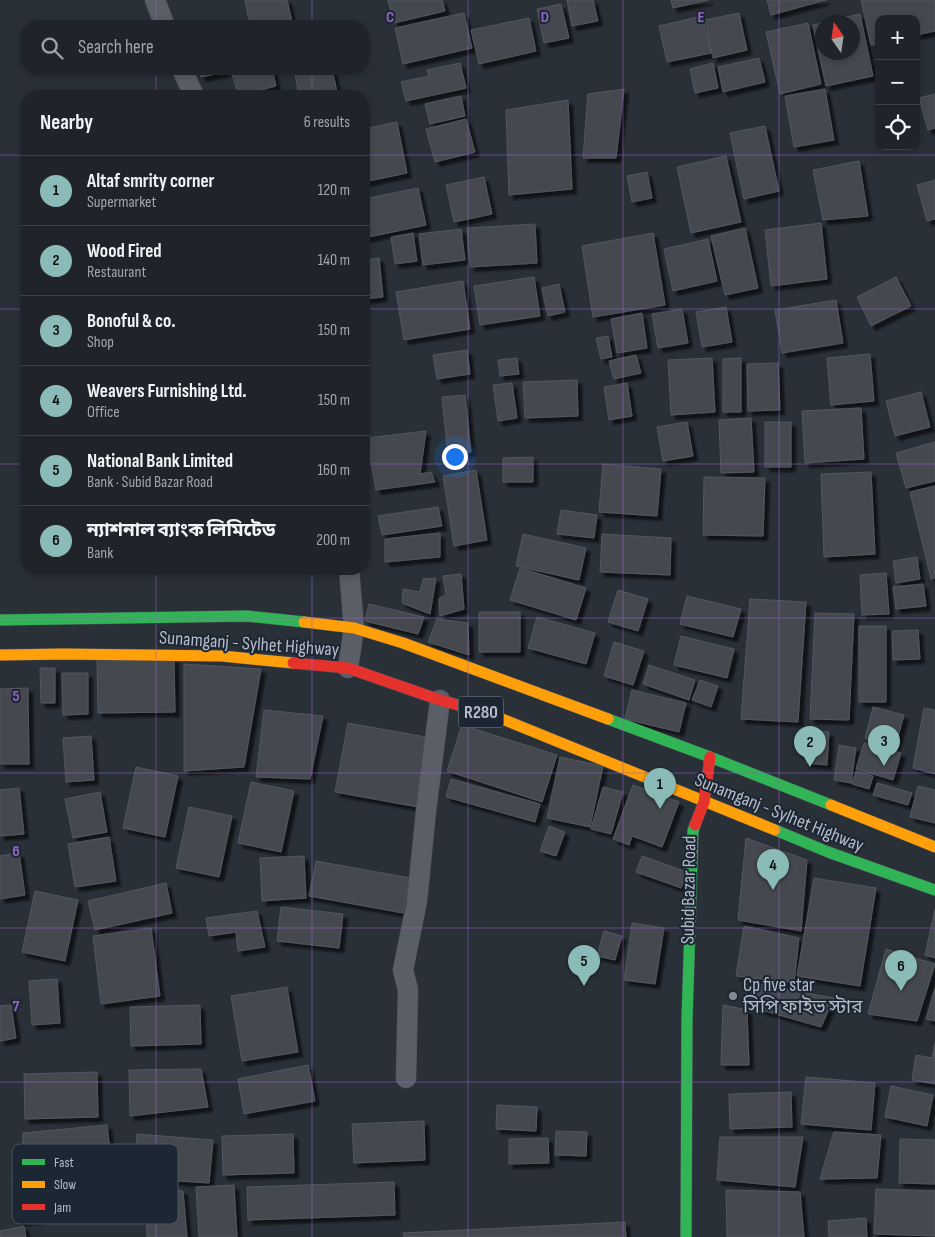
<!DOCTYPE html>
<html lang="en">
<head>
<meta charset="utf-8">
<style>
	:root { --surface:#20242a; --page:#2d3036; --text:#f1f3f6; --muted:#a2a4a8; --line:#3d4147; --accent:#8bbbb9 }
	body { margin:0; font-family:"Sofia Sans Condensed","Noto Sans Bengali",sans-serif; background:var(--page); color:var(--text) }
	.controls { position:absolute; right:15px; top:15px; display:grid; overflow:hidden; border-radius:10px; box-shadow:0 2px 8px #0003 }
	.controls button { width:45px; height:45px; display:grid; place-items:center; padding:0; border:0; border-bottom:1px solid var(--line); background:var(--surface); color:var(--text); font:25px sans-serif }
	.compass { position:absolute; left:815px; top:15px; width:45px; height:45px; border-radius:50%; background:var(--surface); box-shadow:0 2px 8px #0003; rotate:347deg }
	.you { position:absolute; left:454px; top:456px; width:18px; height:18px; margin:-12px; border:4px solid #fff; border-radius:50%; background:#1a73e8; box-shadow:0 0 0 8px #1a73e833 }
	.badge { display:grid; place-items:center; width:32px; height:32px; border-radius:50%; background:var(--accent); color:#111; font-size:16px; font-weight:700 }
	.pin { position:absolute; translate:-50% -41px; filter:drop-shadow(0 1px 2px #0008) }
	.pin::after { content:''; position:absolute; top:26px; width:18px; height:15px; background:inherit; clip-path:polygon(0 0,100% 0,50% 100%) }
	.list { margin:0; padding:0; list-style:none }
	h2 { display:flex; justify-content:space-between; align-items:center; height:65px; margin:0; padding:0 20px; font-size:21px }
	h2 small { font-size:16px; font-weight:400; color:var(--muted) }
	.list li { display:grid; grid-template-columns:32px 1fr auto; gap:15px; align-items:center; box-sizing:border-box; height:70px; padding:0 20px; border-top:1px solid var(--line) }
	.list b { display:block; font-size:19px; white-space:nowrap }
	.list p { margin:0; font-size:16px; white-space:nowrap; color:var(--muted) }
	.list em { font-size:16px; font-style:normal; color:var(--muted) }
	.icon { flex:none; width:28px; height:28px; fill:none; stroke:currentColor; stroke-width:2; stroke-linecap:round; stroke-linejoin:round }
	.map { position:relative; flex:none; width:935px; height:1237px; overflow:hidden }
	.search { position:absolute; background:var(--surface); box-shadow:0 2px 8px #0003; left:20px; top:20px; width:350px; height:55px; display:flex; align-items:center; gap:12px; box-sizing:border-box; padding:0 18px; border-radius:20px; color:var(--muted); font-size:19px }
	.panel { position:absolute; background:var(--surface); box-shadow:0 2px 8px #0003; left:20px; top:90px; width:350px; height:485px; border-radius:20px }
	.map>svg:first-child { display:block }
</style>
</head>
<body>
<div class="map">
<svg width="935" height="1237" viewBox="0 0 935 1237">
	<defs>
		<filter id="shadow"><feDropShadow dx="4.5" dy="4.5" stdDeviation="1" flood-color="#0009"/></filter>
	</defs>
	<rect width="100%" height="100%" fill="#2a3038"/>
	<!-- building -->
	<path fill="#444950" stroke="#52575f" filter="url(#shadow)" d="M245 0H287L293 26H250Z
		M388 0H442L445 11 394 23Z
		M567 0H593L598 21 572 26Z
		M671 0H709L673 8Z
		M767 0H826L771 15Z
		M861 0H935V31L916 35V19H879V44L871 45Z
		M561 4 569 38 544 43 537 9Z
		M464 13 472 48 403 64 395 28Z
		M739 13 747 50 713 58 705 20Z
		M860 14 873 76 826 86 813 25 822 23V52H852V22H823Z
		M702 16 711 53 667 62 659 26Z
		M529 18 536 51 479 64 471 30Z
		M808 23 821 84 780 94 766 32Z
		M759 58 765 82 723 92 718 67Z
		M460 63 466 88 406 101 401 82 429 76 427 70Z
		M713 63 718 88 695 93 690 69Z
		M199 69H226V72L201 77Z
		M251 69H272L276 86 239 96 232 74Z
		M294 69H332L338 96H299Z
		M624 89 616 158H583L588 94Z
		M825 89 834 140 794 147 785 96Z
		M935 94V128L928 130 919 98Z
		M461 96 465 116 430 124 425 104Z
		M568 100 572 189 509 195 506 110Z
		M466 119 475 152 435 162 426 129Z
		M397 122 407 173 364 182V129Z
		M765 126 779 191 744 199 730 133Z
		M726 156 741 222 691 233 677 167Z
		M859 161 868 216 823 220 813 170Z
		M647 172 652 198 632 202 627 176Z
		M484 177 492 214 454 222 446 185Z
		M935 180V219L927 221 917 185Z
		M418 188 426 225 364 238V199Z
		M821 223 827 279 771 286 765 230Z
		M535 224 537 263 470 267 467 228Z
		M745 228 758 288 725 295 711 236Z
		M461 229 465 260 423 265 419 234Z
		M413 233 417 261 395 264 391 237Z
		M653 233 665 305 593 317 582 246Z
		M708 239 717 281 673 291 664 249Z
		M379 258 383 297 364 299V260Z
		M534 277 540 316 480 325 474 286Z
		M896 277 911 306 871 326 857 297Z
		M463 281 470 329 404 340 396 292Z
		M559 284 565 312 548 316 542 288Z
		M836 300 843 343 782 353 775 310Z
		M726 307 732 342 702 347 696 312Z
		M682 309 688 343 658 348 652 314Z
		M642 313 647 348 617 353 611 319Z
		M608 336 612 357 601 359 596 338Z
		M467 350 470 374 437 379 433 355Z
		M870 354 874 401 831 405 827 358Z
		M636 355 641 373 614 379 609 361Z
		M517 358 519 374 500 376 498 360Z
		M712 358 715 412 671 415 668 360Z
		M741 358V412H723V359Z
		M778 363 780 410 748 411 747 364Z
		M577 380 578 416 525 418 523 382Z
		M512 383 517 418 498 421 493 385Z
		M627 383 632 416 609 420 604 387Z
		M921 392 930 427 895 436 886 401Z
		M465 395 471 452 448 455 442 397Z
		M861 408 864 459 805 463 802 411Z
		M751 418 754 472 721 473 719 420Z
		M687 422 693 456 663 461 657 427Z
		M765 422H791V467H765Z
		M426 431 420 474 431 472 435 482 376 490 367 438Z
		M935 442V481L906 488 896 453Z
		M533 457V482H503V458Z
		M603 464 661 469 657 516 599 512Z
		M476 470 487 540 454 546 443 476Z
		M871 472 875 554 824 557 821 474Z
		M704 477 765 478 763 536 703 535Z
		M935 486V578L931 579 910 492Z
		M438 507 442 526 382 535 378 516Z
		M561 510 597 515 594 538 557 534Z
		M440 533V557L385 562V539Z
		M523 534 586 548 579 580 516 566Z
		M602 534 671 538 670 575 600 572Z
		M917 557 920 579 896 583 893 561Z
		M520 568 586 588 576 620 510 600Z
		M886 573 889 614 862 615 860 575Z
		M461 574 464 609 440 616 439 599 446 594 443 576Z
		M436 578 430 614 402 603 403 589 420 592 423 579Z
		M923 584 926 606 896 609 893 587Z
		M618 590 648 599 638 631 608 622Z
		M687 596 741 609 733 637 680 624Z
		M750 599 806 602 798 722 741 719Z
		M369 604 424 617 418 634 365 621Z
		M479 612H520V652H479Z
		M815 613 854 614 849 720 810 719Z
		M537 617 595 633 586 664 528 648Z
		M437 619 468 623 469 655 428 642Z
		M859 626H886V702H859Z
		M918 630 920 659 893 660 892 631Z
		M681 636 734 649 727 678 674 665Z
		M614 642 644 651 633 685 604 676Z
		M174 658 175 712 98 713 97 660Z
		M184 664 261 669 244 767 184 771Z
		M649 665 695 680 689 700 643 684Z
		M40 668H55V703H41Z
		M62 673H88V714L63 715Z
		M700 680 718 686 711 707 692 700Z
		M28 688 29 764H0V689Z
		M632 690 686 703 679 732 625 719Z
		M873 707 904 715 895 747 865 738Z
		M924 708 935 710V774L913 768Z
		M264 710 323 716 310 779 256 777Z
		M348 723 431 738 418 807 335 792Z
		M462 725 557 755 542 802 447 771Z
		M808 731 829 732 827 765 806 763Z
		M91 736 94 780 66 782 63 738Z
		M864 743 901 753 893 780 856 769Z
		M839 745 856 748 851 783 834 780Z
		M560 757 603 766 590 827 547 818Z
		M136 767 178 776 165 837 123 828Z
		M856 771 873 776 869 789 852 784Z
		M451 779 540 804 535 822 446 797Z
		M251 782 294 791 281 852 238 843Z
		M877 783 912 793 908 805 873 795Z
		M633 785 679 802 662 847 632 836 629 845 613 839Z
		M918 786 935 790V823L910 817Z
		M603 787 623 792 611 834 591 829Z
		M19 788 24 834 0 836V790Z
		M100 792 107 832 73 838 65 799Z
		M189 807 232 816 219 877 176 868Z
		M549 826 565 832 556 856 540 851Z
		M109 837 116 881 75 887 68 844Z
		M746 838 807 860 801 931 738 920Z
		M19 853 25 895 0 899V856Z
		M304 856 306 898 262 901 260 858Z
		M642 856 687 872 681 888 636 872Z
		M316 861 410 878 403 913 309 896Z
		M814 878 876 888 860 986 797 976Z
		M166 883 172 913 95 930 88 901Z
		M35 891 78 900 65 961 22 952Z
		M281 907 343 914 339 948 277 941Z
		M935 909V958L925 955Z
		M257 911 265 947 238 951 236 932 209 936 206 918Z
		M632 923 664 928 655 984 624 980Z
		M744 926 799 938 794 983 736 976Z
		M151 928 160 996 101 1004 93 936Z
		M604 931 622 936 615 960 597 956Z
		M886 949 935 964 917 1021 868 1014Z
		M57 979 60 1023 32 1025 29 981Z
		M752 983 834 998 821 1027 751 1007Z
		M287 987 298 1052 242 1061 231 996Z
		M935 989V1021L926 1019Z
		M11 1005 16 1038 0 1041V1006Z
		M200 1005 201 1044 131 1046 130 1007Z
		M723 1005 747 1010 749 1065H721Z
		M935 1043V1084L912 1080 916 1055 932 1058Z
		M308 1065 315 1101 244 1114 238 1079Z
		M201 1069 208 1107 130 1116 129 1070Z
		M97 1072 98 1117 25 1119 24 1074Z
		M806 1077 875 1083 871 1130 801 1124Z
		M891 1086 933 1095 927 1126 885 1117Z
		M791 1092 792 1127 730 1129 729 1094Z
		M497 1105 537 1107 536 1131 496 1129Z
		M424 1121 425 1160 354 1163 352 1124Z
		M107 1125 112 1168 22 1169 23 1133Z
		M556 1131 587 1132 586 1156 555 1155Z
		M834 1132 881 1135 877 1178 820 1179Z
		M137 1134 213 1140 209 1183 134 1178Z
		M293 1134 294 1173 223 1175 222 1136Z
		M720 1137H803L795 1187 717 1180Z
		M548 1138 549 1163 509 1164V1139Z
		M900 1139 935 1140V1184L899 1183Z
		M56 1177 61 1215 18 1222 12 1181Z
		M394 1182 395 1215 248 1220 247 1187Z
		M234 1185 237 1237H199L196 1187Z
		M145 1187 183 1191 187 1237H147Z
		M876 1189 935 1191V1236L874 1234Z
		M726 1190 800 1192 804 1237H727Z
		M866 1218 867 1237H829L828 1221Z
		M625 1222 626 1237H404L403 1233Z
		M24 1226 26 1237H0V1231Z"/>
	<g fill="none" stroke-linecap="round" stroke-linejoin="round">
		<!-- street casing -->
		<g stroke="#484c53" stroke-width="21">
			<path id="street" d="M155 0 165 26
				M182 69 194 96
				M348 668 354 628 349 569
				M406 1078 408 990 403 970 417 901 426 811 440 700"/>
		</g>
		<!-- fast casing -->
		<g stroke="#484c53" stroke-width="12">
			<path id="fast" d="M0 620 247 616 304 622
				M608 719 710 757 831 805
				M775 830 828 852 935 890
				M686 1237 687 1020 693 831 695 825"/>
		</g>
		<!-- slow casing -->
		<g stroke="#484c53" stroke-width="12">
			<path id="slow" d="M304 622 354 628 403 643 608 719
				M0 655 64 654 222 656 293 663
				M490 714 775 830
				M831 805 935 847"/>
		</g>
		<!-- jam casing -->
		<g stroke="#484c53" stroke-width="12">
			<path id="jam" d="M293 663 348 668 440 700 490 714
				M695 825 704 802 710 757"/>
		</g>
		<!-- street -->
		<use href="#street" stroke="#5a5e66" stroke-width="20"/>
		<!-- fast -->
		<use href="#fast" stroke="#30b455" stroke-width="11"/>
		<!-- slow -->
		<use href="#slow" stroke="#ff9f0a" stroke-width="11"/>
		<!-- jam -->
		<use href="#jam" stroke="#e5322d" stroke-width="11"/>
	</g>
	<!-- grid -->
	<path fill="none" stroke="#9266c3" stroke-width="1" stroke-opacity="0.55" d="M156 0V26M312 0V26M468 0V1237M623 0V1237M779 0V1237M156 69V96M312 69V96M0 155H26M364 155H935M0 309H26M364 309H935M0 464H26M364 464H935M156 569V1237M312 569V1237M0 618H935M0 773H935M0 928H935M0 1082H935"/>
	<!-- markers -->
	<circle fill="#848b96" stroke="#1d2633" stroke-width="2" cx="733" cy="996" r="5"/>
	<g text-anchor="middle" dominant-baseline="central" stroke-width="4" stroke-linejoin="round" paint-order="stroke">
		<!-- shield labels -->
		<rect fill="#1d2633" stroke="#878f9c" stroke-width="1" x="458.5" y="696.5" width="45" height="31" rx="4"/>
		<g font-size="18" font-weight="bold" fill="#b4bcc9">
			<text x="481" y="712">R280</text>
		</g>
		<!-- street labels -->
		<g font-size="19" fill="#b4bcc9" stroke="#1d2633">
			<text transform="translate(249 644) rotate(4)">Sunamganj - Sylhet Highway</text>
			<text transform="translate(779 813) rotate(22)">Sunamganj - Sylhet Highway</text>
			<text transform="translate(689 890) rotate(-89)">Subid Bazar Road</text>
		</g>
		<!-- poi labels -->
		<g font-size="19" fill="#b4bcc9" stroke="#1d2633" text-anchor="start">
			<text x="743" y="985">Cp five star<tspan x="743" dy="22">সিপি ফাইভ স্টার</tspan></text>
		</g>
	</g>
	<!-- legend -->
	<rect x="12" y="1144" width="166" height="80" rx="8" fill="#1d2633" stroke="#4a5360" stroke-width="1"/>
	<rect x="22" y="1159" width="23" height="6" fill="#30b455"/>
	<rect x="22" y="1181" width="23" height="7" fill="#ff9f0a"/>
	<rect x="22" y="1204" width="23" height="6" fill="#e5322d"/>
	<g font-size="14" fill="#b4bcc9">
		<text x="54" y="1167">Fast</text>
		<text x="54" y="1189">Slow</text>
		<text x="54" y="1212">Jam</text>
	</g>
	<g font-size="16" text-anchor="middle" font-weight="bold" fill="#9266c3" stroke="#1d2633" stroke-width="4" stroke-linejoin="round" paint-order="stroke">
		<text x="390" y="22">C</text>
		<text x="545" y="22">D</text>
		<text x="701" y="22">E</text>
		<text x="16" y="701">5</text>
		<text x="16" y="856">6</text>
		<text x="16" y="1011">7</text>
	</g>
</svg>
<div class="controls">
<button>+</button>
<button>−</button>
<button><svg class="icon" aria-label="locate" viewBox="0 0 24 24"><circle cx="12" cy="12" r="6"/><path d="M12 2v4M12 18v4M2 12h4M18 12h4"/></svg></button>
</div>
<svg class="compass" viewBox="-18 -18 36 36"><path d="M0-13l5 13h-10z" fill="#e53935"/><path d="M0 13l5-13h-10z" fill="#a2a4a8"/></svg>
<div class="you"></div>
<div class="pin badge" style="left:660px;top:809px">1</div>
<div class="pin badge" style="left:810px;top:767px">2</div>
<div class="pin badge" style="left:884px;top:766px">3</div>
<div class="pin badge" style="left:773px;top:890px">4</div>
<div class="pin badge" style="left:584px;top:986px">5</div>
<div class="pin badge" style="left:901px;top:991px">6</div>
<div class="search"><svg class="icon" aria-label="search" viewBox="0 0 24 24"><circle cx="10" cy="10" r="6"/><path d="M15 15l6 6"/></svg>Search here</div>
<section class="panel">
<h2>Nearby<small>6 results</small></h2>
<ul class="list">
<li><span class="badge">1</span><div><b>Altaf smrity corner</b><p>Supermarket</p></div><em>120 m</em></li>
<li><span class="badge">2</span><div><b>Wood Fired</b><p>Restaurant</p></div><em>140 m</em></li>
<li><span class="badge">3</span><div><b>Bonoful &amp; co.</b><p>Shop</p></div><em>150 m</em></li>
<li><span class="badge">4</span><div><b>Weavers Furnishing Ltd.</b><p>Office</p></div><em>150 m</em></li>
<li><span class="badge">5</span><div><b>National Bank Limited</b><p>Bank · Subid Bazar Road</p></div><em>160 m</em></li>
<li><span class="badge">6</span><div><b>ন্যাশনাল ব্যাংক লিমিটেড</b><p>Bank</p></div><em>200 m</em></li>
</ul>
</section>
</div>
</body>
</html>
